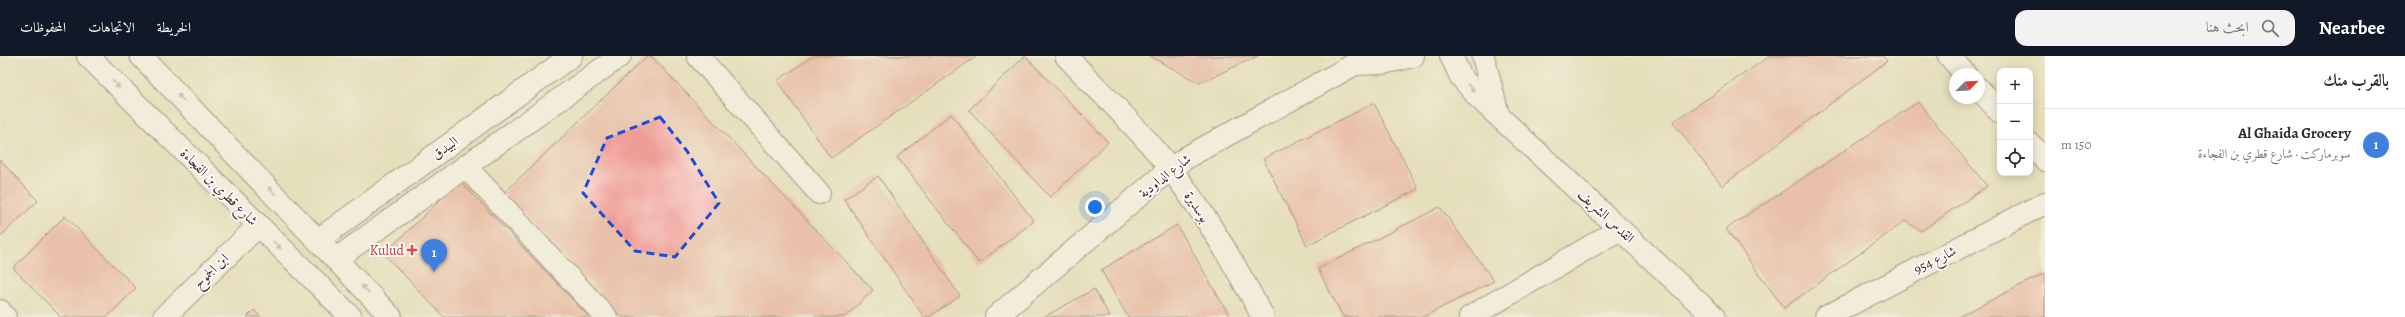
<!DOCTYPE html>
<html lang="ar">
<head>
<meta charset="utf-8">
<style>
	:root { --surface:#fff; --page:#f2f2f3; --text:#2b2b33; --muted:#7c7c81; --line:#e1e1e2; --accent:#111827 }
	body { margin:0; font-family:Alegreya,Amiri,serif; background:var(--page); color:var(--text); direction:rtl }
	.controls { position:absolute; right:12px; top:12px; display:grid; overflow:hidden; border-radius:8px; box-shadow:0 2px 10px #0003 }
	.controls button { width:36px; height:36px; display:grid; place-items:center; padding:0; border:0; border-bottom:1px solid var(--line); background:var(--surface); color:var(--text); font:20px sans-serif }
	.compass { position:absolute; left:1949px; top:12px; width:36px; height:36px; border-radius:50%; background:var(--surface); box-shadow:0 2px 10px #0003; rotate:66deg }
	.you { position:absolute; left:1095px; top:151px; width:14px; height:14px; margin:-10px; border:3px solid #fff; border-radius:50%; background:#1a73e8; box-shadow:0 0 0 6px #1a73e833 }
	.badge { display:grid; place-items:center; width:26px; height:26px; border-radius:50%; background:var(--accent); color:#fff; font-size:13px; font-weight:700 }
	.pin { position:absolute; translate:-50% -33px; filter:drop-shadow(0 1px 2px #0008) }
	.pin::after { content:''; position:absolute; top:21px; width:14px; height:12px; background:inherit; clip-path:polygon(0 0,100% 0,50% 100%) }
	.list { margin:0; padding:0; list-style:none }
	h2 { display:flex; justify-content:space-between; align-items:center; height:52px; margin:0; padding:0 16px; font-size:17px }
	h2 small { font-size:13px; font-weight:400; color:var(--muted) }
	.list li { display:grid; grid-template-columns:26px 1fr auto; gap:12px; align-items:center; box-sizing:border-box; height:72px; padding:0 16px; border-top:1px solid var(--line) }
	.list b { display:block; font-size:15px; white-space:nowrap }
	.list p { margin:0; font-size:13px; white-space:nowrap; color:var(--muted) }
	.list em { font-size:13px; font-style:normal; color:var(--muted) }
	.icon { flex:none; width:22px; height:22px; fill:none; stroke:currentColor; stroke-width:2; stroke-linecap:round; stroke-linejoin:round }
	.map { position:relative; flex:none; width:2045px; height:261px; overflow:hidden; direction:ltr }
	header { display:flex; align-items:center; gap:24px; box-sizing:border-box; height:56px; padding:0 20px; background:var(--accent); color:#fff }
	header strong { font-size:19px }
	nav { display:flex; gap:22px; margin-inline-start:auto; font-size:14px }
	.search { width:280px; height:36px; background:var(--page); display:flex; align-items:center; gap:10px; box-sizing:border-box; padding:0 14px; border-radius:12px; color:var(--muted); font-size:15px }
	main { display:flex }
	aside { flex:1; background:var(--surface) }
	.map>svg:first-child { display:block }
</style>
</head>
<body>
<header>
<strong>Nearbee</strong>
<div class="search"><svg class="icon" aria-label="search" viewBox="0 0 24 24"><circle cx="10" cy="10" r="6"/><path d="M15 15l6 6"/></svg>ابحث هنا</div>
<nav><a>الخريطة</a><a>الاتجاهات</a><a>المحفوظات</a></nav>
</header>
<main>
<aside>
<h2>بالقرب منك<small></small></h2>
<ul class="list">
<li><span class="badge" style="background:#3f7fe0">1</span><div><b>Al Ghaida Grocery</b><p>سوبرماركت · شارع قطري بن الفجاءة</p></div><em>150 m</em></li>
</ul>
</aside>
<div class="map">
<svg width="2045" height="261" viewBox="0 0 2045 261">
	<rect width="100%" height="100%" fill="#fdfcf7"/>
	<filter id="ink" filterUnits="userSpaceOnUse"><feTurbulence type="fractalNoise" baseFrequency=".025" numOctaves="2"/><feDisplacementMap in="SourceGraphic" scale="8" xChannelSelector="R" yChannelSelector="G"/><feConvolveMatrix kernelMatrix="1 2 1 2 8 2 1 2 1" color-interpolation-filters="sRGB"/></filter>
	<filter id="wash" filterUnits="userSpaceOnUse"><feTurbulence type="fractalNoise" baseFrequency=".012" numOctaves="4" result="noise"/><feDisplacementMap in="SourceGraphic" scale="16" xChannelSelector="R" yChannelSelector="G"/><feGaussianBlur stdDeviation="0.9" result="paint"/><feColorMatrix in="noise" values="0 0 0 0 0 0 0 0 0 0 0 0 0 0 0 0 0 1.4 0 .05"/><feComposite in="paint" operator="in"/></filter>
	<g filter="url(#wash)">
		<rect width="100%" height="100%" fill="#e6dfbb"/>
		<g id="blocks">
			<!-- building -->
			<path fill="#ee9e95" d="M647 0H651L873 234 845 261H622L504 137Z
				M813 0H977L831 102 777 25Z
				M1025 0 1108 86 1050 141 969 54Z
				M1150 0H1258L1199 27Z
				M1770 0H1883L1887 5 1722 130 1673 66Z
				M1918 46 1987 130 1921 175 1905 165 1784 252 1726 173Z
				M1374 47 1418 133 1307 189 1263 103Z
				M951 58 1034 165 979 207 897 101Z
				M0 104 38 145 0 181Z
				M878 120 960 240 929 261H924L844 143Z
				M460 125 589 261H444L384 198Z
				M1440 151 1494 225 1423 261H1343L1318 213Z
				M65 160 136 232 107 261H61L13 212Z
				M1177 169 1230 261H1128L1101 214Z
				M2045 217V261H1958Z
				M1094 233 1110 261H1044Z
				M254 254 261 261H247Z"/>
		</g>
	</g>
	<g filter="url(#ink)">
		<use href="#blocks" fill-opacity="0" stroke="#613c41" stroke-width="1"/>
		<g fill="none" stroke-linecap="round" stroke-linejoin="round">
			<!-- minor casing -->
			<g stroke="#613c41" stroke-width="24">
				<path id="minor" d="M698 0 819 137
					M1066 0C1096 32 1128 62 1156 95 1198 145 1232 203 1263 261
					M1451 0 1461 21 1479 42 1714 261
					M1483 0 1498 58
					M1949 0 1965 18
					M1355 8 1383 7 1413 0
					M1979 33 2000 56
					M2030 88 2045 104
					M465 110 606 261
					M318 184 571 0
					M336 203 620 0
					M0 255 5 261
					M164 261 258 170
					M996 261 1170 113 1189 100 1355 8 1364 0
					M1470 261 1620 173
					M1826 261 2045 147"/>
			</g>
			<!-- tertiary casing -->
			<g stroke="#613c41" stroke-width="24">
				<path id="tertiary" d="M88 0 351 261
					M141 0 391 261"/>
			</g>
			<!-- minor -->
			<use href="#minor" stroke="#fff" stroke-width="22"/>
			<!-- tertiary -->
			<use href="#tertiary" stroke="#fff" stroke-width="22"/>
		</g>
		<!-- one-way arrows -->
		<defs><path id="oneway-solid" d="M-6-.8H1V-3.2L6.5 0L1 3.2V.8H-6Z"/></defs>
		<g fill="#ae9aa0">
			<use href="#oneway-solid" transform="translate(116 28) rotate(45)"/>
			<use href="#oneway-solid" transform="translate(1471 32) rotate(50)"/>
			<use href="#oneway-solid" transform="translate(181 42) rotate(-134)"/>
			<use href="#oneway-solid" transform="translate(272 135) rotate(-134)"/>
			<use href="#oneway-solid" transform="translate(277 189) rotate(44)"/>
			<use href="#oneway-solid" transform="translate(365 233) rotate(-134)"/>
		</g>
	</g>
	<!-- marked area -->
	<path d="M0 0H2045V261H0ZM660 61 687 95 719 147 675 201 635 195 583 137 607 82Z" fill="#e6dfbb" fill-opacity=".55" fill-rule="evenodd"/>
	<path fill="none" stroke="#1d4ed8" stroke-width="3" stroke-dasharray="8 5" stroke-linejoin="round" d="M660 61 687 95 719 147 675 201 635 195 583 137 607 82Z"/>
	<!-- markers -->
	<path fill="#e0444e" stroke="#fdfcf7" stroke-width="1.5" d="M410 188h4v4h4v4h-4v4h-4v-4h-4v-4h4z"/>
	<g text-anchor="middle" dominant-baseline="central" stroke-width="3.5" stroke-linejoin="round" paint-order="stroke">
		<!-- street labels -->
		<g font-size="14" fill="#4a1f2b" stroke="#fdfcf7">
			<text transform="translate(445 92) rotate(-36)">البيدق</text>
			<text transform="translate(1165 120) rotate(-38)">شارع الداودية</text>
			<text transform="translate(219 131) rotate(45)">شارع قطري بن الفجاءة</text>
			<text transform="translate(1197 151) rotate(57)">بوسديرة</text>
			<text transform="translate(1606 160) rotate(43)">القدس الشريف</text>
			<text transform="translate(1935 204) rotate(-27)">شارع 954</text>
			<text transform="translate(211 215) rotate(-44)">ابن الجموح</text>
		</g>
		<!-- health labels -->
		<g font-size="14" fill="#be3a42" stroke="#fdfcf7" text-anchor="end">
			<text x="404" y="194">Kulud</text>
		</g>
	</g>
</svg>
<div class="controls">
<button>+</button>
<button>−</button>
<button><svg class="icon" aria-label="locate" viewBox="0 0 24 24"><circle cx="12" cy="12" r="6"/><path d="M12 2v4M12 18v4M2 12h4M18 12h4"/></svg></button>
</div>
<svg class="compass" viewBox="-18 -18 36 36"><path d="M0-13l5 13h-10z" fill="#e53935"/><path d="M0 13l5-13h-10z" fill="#7c7c81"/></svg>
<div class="you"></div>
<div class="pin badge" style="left:434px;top:216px;background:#3f7fe0">1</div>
</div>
</main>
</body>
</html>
